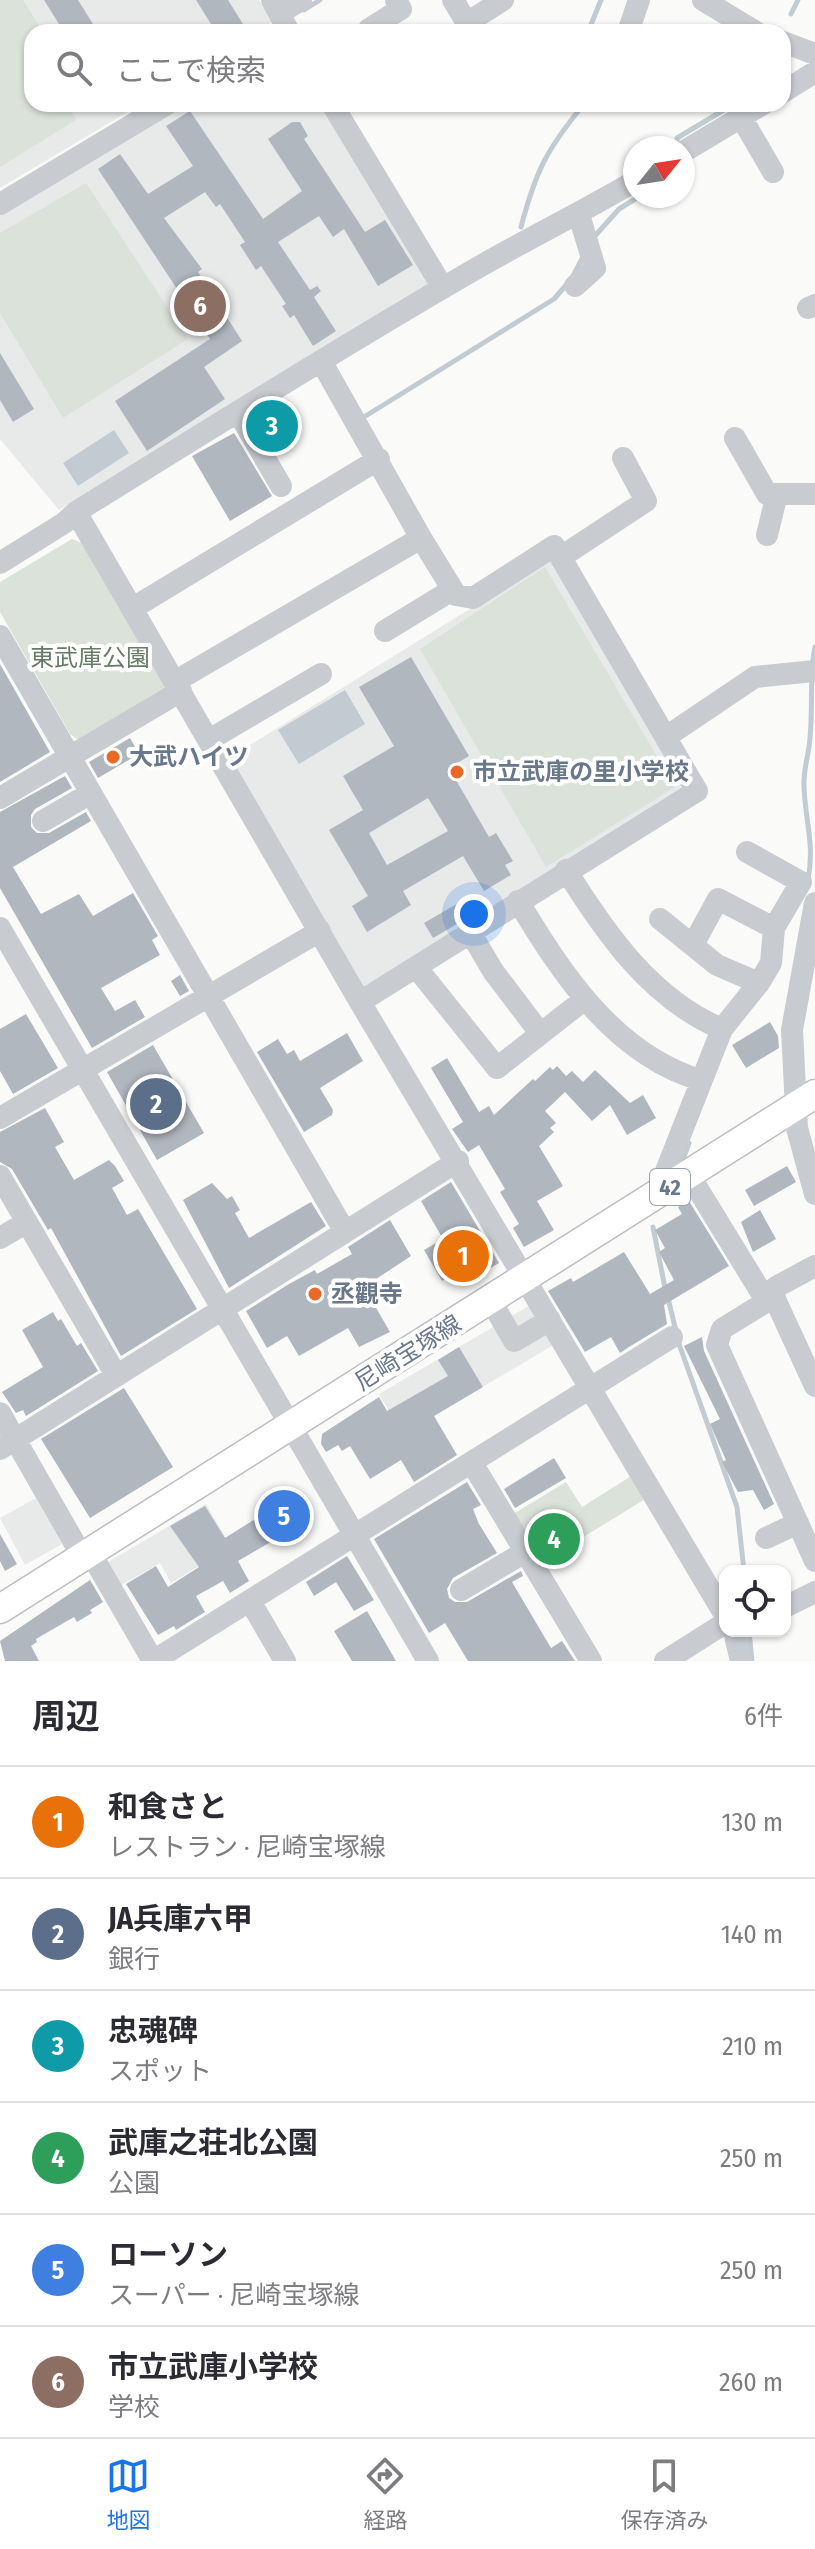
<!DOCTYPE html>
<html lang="ja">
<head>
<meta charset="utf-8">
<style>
	:root { --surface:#fff; --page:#f7f7f7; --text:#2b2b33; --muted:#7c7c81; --line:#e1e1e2; --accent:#1a73e8 }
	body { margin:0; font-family:"Fira Sans Condensed","Noto Sans JP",sans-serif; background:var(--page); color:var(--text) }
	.controls { position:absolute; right:24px; bottom:24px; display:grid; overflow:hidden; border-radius:16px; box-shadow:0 2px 6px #0004 }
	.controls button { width:72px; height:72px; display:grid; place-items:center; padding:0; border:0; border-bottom:2px solid var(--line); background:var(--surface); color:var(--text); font:40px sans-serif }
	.compass { position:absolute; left:623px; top:136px; width:72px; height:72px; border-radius:50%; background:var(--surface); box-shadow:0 2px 6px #0004; rotate:60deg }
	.you { position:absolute; left:474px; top:914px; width:28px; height:28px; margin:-20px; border:6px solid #fff; border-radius:50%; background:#1a73e8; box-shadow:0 0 0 12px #1a73e833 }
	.badge { display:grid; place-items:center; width:52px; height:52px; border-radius:50%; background:var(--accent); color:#fff; font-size:26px; font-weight:700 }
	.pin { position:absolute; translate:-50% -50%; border:4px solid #fff; box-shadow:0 2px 8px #0006 }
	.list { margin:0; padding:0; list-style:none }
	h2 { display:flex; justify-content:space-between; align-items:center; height:104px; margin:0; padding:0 32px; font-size:34px }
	h2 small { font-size:26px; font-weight:400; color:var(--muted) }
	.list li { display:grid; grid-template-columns:52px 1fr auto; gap:24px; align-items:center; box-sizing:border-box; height:112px; padding:0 32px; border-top:2px solid var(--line) }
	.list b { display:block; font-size:30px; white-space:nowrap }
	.list p { margin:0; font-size:26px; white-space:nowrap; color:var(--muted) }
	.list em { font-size:26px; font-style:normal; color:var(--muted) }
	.icon { flex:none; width:44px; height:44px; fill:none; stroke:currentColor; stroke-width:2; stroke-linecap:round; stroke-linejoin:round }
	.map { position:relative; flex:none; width:815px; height:1661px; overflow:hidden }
	.search { position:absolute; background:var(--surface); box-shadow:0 2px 6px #0004; left:24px; right:24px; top:24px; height:88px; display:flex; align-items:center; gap:20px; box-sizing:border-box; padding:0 28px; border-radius:24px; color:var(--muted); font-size:30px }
	.sheet { height:776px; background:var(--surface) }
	nav { display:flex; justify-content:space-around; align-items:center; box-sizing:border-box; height:112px; border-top:2px solid var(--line); background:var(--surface); font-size:22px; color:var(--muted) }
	nav a { display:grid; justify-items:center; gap:4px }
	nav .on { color:var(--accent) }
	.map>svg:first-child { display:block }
</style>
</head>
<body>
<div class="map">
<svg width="815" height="1661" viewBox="0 0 815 1661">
	<rect width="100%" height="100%" fill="#fafaf8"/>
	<!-- built -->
	<path fill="#e8e9e9" d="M0 0H259L272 21 260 32H32V104H141L0 188Z
		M184 104H325L436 284 59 510 0 439V215Z
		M547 561 559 566 686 786 370 990 362 987 229 758Z
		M532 1304 555 1344 402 1435 379 1394Z
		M36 1498 62 1544 25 1565 0 1518Z
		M206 1504 231 1547 171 1583 160 1563 118 1587 105 1564Z"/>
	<!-- green -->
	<path fill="#dbe2d9" d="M0 0H23L43 32H32V104H69L76 120 0 167Z
		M86 183 188 339 63 418 0 313V233Z
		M72 539 87 545 167 690 80 741 70 734 0 612V582Z
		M545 567 675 787 546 867 420 649Z
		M633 1475 647 1498 541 1563 513 1514 566 1482 582 1507Z"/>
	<!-- water -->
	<path fill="#c2cbd1" d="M114 430 129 453 78 486 63 463Z
		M345 690 365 724 299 764 278 730Z"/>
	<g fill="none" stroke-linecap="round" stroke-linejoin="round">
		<!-- stream -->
		<path stroke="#c2cbd1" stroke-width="5" d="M304 10 320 0
			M791 14 798 0
			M268 32 279 25
			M588 32 601 0
			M677 147V138L734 104
			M521 227C536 170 547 149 584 104
			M594 237 619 209 640 196
			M573 276 583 257
			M364 417 554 299 567 284
			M812 666 815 647
			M808 879C815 846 805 819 804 787 803 769 809 755 810 738 812 718 811 696 812 676
			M682 1162 689 1143
			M680 1201 682 1197
			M653 1227 665 1288
			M668 1298 676 1331
			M678 1341 737 1507 744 1571
			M749 1631 752 1661"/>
	</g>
	<!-- building -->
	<path fill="#b1b7bf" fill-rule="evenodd" d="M44 0H78L98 32H64Z
		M196 0H228L248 32H216Z
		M190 111 263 219 302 191 268 139 292 122H300L308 136 304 139 365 232 385 220 413 265 378 286 344 229 333 237 319 216 278 242 310 290 317 286 321 291 314 297 336 331 313 346 294 315 290 318 282 306 286 304 261 266 256 270 240 245 245 242 220 204 216 207 205 192 164 218 202 269 198 272 242 341 204 367 225 399 147 451 115 401 210 339 98 169 120 154 148 194 193 166 166 126Z
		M0 353 34 409 13 422 0 400Z
		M234 433 272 496 230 521 192 456Z
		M411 657 469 756 449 768 489 837 496 833 513 861 505 865 511 875 484 891 463 856 403 891 411 905 367 932 352 906 368 896 329 830 363 810 343 776 394 746 359 687ZM428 798 448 831 387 865 369 833Z
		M0 664 50 752 0 782Z
		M130 738 139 754 98 778 89 762Z
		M65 776 72 788 35 809 31 815V827L37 833H49L86 812 91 821 13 867 41 914 79 894 93 916 133 893 158 936 152 940 160 955 101 988 115 1011 135 1000 145 1017 92 1048 0 888V812Z
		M460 902 469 917 433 938 424 923Z
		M180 975 189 991 180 996 171 981Z
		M26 1014 58 1068 13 1094 0 1071V1029Z
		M770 1022 778 1036 779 1048 746 1068 732 1045Z
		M347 1033 363 1061 320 1088 333 1110 332 1115 304 1132 257 1052 278 1039 287 1054 294 1050 300 1061Z
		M153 1045 204 1133 157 1160 107 1072Z
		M447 1058 479 1112 489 1106 494 1115 533 1079 535 1081 550 1067 553 1070 557 1066 566 1076 572 1071 583 1082 595 1070 630 1103 643 1095 656 1118 627 1135 610 1105 592 1121 565 1092 545 1111 556 1123 550 1128 554 1132 539 1146 563 1186 537 1201 554 1230 524 1247 513 1228 519 1224 500 1192 505 1189 479 1145 468 1152 452 1129 463 1122 431 1068Z
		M45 1108 64 1142 55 1147 74 1180 109 1160 115 1166 124 1181 112 1188 127 1215 138 1209 197 1309 121 1356 51 1228 48 1230 12 1169 0 1162V1132Z
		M787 1166 796 1182 754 1206 745 1190Z
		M451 1182 499 1263 459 1286 452 1275 442 1281 424 1250 443 1239 421 1201Z
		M212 1183 227 1199 232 1196 240 1210 235 1213 249 1238 311 1202 326 1226 229 1288 183 1200Z
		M689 1201 729 1266 664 1305 667 1324 629 1347 620 1353 611 1337 585 1352 548 1291 571 1278 573 1282 624 1252 650 1294 674 1280 659 1252 665 1248 655 1230 682 1214 678 1207Z
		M760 1210 776 1239 753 1252 741 1222Z
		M390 1220 411 1256 364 1287 390 1332 359 1347 348 1328 299 1356 287 1336 267 1348 246 1311 289 1284 315 1270 317 1274 352 1254 348 1247Z
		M53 1312 58 1321 61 1319 77 1346 81 1343 98 1371 26 1416 23 1410 16 1413 2 1392 43 1367 22 1330Z
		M702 1337 704 1351 774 1504 764 1510 753 1490 738 1492 722 1462 726 1460 710 1424 720 1419 684 1346Z
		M459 1347 483 1387 434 1416 457 1455 414 1482 401 1460 370 1479 350 1446 342 1451 338 1445 326 1452 321 1444 322 1434 379 1397 387 1411 448 1376 438 1360Z
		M124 1388 173 1467 90 1518 41 1439Z
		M554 1458 566 1478 515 1508 504 1489Z
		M467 1482 481 1505 473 1509 479 1524 497 1553 453 1578 447 1589 449 1598 455 1602H467L521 1571 523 1576 512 1582 551 1648 562 1641 575 1661H468L445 1623 429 1633 374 1539Z
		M293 1495 308 1520 238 1561 249 1581 230 1593 223 1581 196 1596 205 1612 176 1630 174 1626 158 1635 126 1584 156 1566 168 1587 199 1567 170 1526 205 1506 225 1538Z
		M0 1534 17 1564 5 1571 0 1561Z
		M347 1556 374 1600 354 1611 336 1582 314 1596 306 1582Z
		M90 1580 103 1602 90 1610 92 1613 77 1622 74 1617 36 1639 37 1642 31 1646 39 1661H5L0 1641Z
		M367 1611 396 1661H352L334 1631Z"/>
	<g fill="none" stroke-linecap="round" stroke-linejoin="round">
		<!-- major casing -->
		<g stroke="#bbbec3" stroke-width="31">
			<path id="major" d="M0 1609 815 1094"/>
		</g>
		<!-- minor -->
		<path stroke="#c8cbcf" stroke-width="22" d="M272 0 289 32
			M453 0 467 23 503 0
			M703 0 756 32
			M280 13 301 0
			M369 29 401 9 396 0
			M628 32 639 0
			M783 42 815 54
			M783 92 815 72
			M332 104 443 288
			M741 117 773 172
			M683 152 763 104
			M0 204 167 104
			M575 286 595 268 579 215
			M808 308 815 305
			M238 412 281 486
			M735 438 767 494H815
			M76 512 360 1002 725 1615
			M767 535 777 494
			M561 557 646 501 623 458
			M0 563 64 523 76 512C205 432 334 351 465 275 521 242 579 214 635 181
			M133 608 379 459
			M385 631 452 590
			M0 636 345 1232
			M176 681 421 538 321 361
			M666 737 755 677 815 671
			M209 740 321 674
			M0 798 181 691
			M43 821 91 793
			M566 870C606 934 651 999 722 1029
			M518 901C562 974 614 1054 700 1080
			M815 903 792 1030 797 1128 815 1194
			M660 919 717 965 759 983
			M0 928 428 1661
			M470 932 493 971 540 1033
			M694 943 718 899 774 928
			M416 967 497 1068 585 999
			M360 1002 697 791 554 546 473 598 456 595 421 538
			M0 1118 320 931
			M688 1173 767 1302
			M0 1176 116 1375
			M669 1188 664 1176 722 1029 759 983 771 963 774 928 801 882 747 852
			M0 1238 27 1222
			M774 1297 776 1287 815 1266
			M491 1301 514 1341 550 1320
			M815 1386 774 1297 722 1329 717 1345 815 1561
			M0 1413 82 1556
			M0 1449 458 1161
			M472 1463 591 1661
			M766 1538 798 1523
			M90 1552 153 1661 672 1337
			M461 1590 525 1552
			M250 1601 285 1661
			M785 1607 815 1592
			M734 1631 741 1661
			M665 1661 725 1623"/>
		<!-- major -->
		<use href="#major" stroke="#fff" stroke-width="28"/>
	</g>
	<!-- markers -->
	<g fill="#eb6926" stroke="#fff" stroke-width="3">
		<circle cx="113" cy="757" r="8"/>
		<circle cx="457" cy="772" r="8"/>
		<circle cx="315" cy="1294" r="8"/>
	</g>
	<g text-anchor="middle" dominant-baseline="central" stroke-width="8" stroke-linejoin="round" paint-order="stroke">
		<!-- shield labels -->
		<rect fill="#fff" stroke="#95a0ad" stroke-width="2" x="650" y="1169" width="40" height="36" rx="6"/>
		<g font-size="22" font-weight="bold" fill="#68778a">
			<text x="670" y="1187">42</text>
		</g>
		<!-- park labels -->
		<g font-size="24" fill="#657b63" stroke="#fff">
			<text x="90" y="658">東武庫公園</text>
		</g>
		<!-- poi labels -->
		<g font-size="24" font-weight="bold" fill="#68778a" stroke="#fff" text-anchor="start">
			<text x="129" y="757">大武ハイツ</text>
			<text x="473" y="772">市立武庫の里小学校</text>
			<text x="331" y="1294">丞觀寺</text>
		</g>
		<!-- street labels -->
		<g font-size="24" fill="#68778a" stroke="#fff">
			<text transform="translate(408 1353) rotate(-32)">尼崎宝塚線</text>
		</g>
	</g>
</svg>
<div class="controls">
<button><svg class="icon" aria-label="locate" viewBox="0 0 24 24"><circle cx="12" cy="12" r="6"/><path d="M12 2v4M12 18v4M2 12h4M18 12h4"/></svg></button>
</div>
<svg class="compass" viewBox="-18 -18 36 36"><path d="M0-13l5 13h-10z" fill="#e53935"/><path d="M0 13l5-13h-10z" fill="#7c7c81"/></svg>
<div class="you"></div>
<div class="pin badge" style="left:463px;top:1256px;background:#e8710a">1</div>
<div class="pin badge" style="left:156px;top:1104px;background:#5c6f8a">2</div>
<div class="pin badge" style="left:272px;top:426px;background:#0f9aa8">3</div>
<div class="pin badge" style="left:554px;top:1539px;background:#2e9e5b">4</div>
<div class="pin badge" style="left:284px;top:1516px;background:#3f7fe0">5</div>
<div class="pin badge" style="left:200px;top:306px;background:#8d6e63">6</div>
<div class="search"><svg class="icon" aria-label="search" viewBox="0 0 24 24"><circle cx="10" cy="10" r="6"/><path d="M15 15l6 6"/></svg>ここで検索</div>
</div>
<section class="sheet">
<h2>周辺<small>6件</small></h2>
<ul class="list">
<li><span class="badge" style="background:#e8710a">1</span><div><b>和食さと</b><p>レストラン · 尼崎宝塚線</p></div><em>130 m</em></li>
<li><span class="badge" style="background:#5c6f8a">2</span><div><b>JA兵庫六甲</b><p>銀行</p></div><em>140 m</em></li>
<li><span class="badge" style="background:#0f9aa8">3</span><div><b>忠魂碑</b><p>スポット</p></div><em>210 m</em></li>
<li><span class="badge" style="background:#2e9e5b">4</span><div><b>武庫之荘北公園</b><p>公園</p></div><em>250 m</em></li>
<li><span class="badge" style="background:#3f7fe0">5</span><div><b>ローソン</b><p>スーパー · 尼崎宝塚線</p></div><em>250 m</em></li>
<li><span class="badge" style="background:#8d6e63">6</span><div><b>市立武庫小学校</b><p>学校</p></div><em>260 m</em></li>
</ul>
</section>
<nav>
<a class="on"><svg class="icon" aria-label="map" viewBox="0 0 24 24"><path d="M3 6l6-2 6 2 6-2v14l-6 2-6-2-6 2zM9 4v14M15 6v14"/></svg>地図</a>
<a><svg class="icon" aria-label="directions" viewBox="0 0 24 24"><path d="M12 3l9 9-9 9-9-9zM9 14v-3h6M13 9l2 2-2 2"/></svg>経路</a>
<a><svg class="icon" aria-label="saved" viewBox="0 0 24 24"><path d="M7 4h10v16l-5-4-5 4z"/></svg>保存済み</a>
</nav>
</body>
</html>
